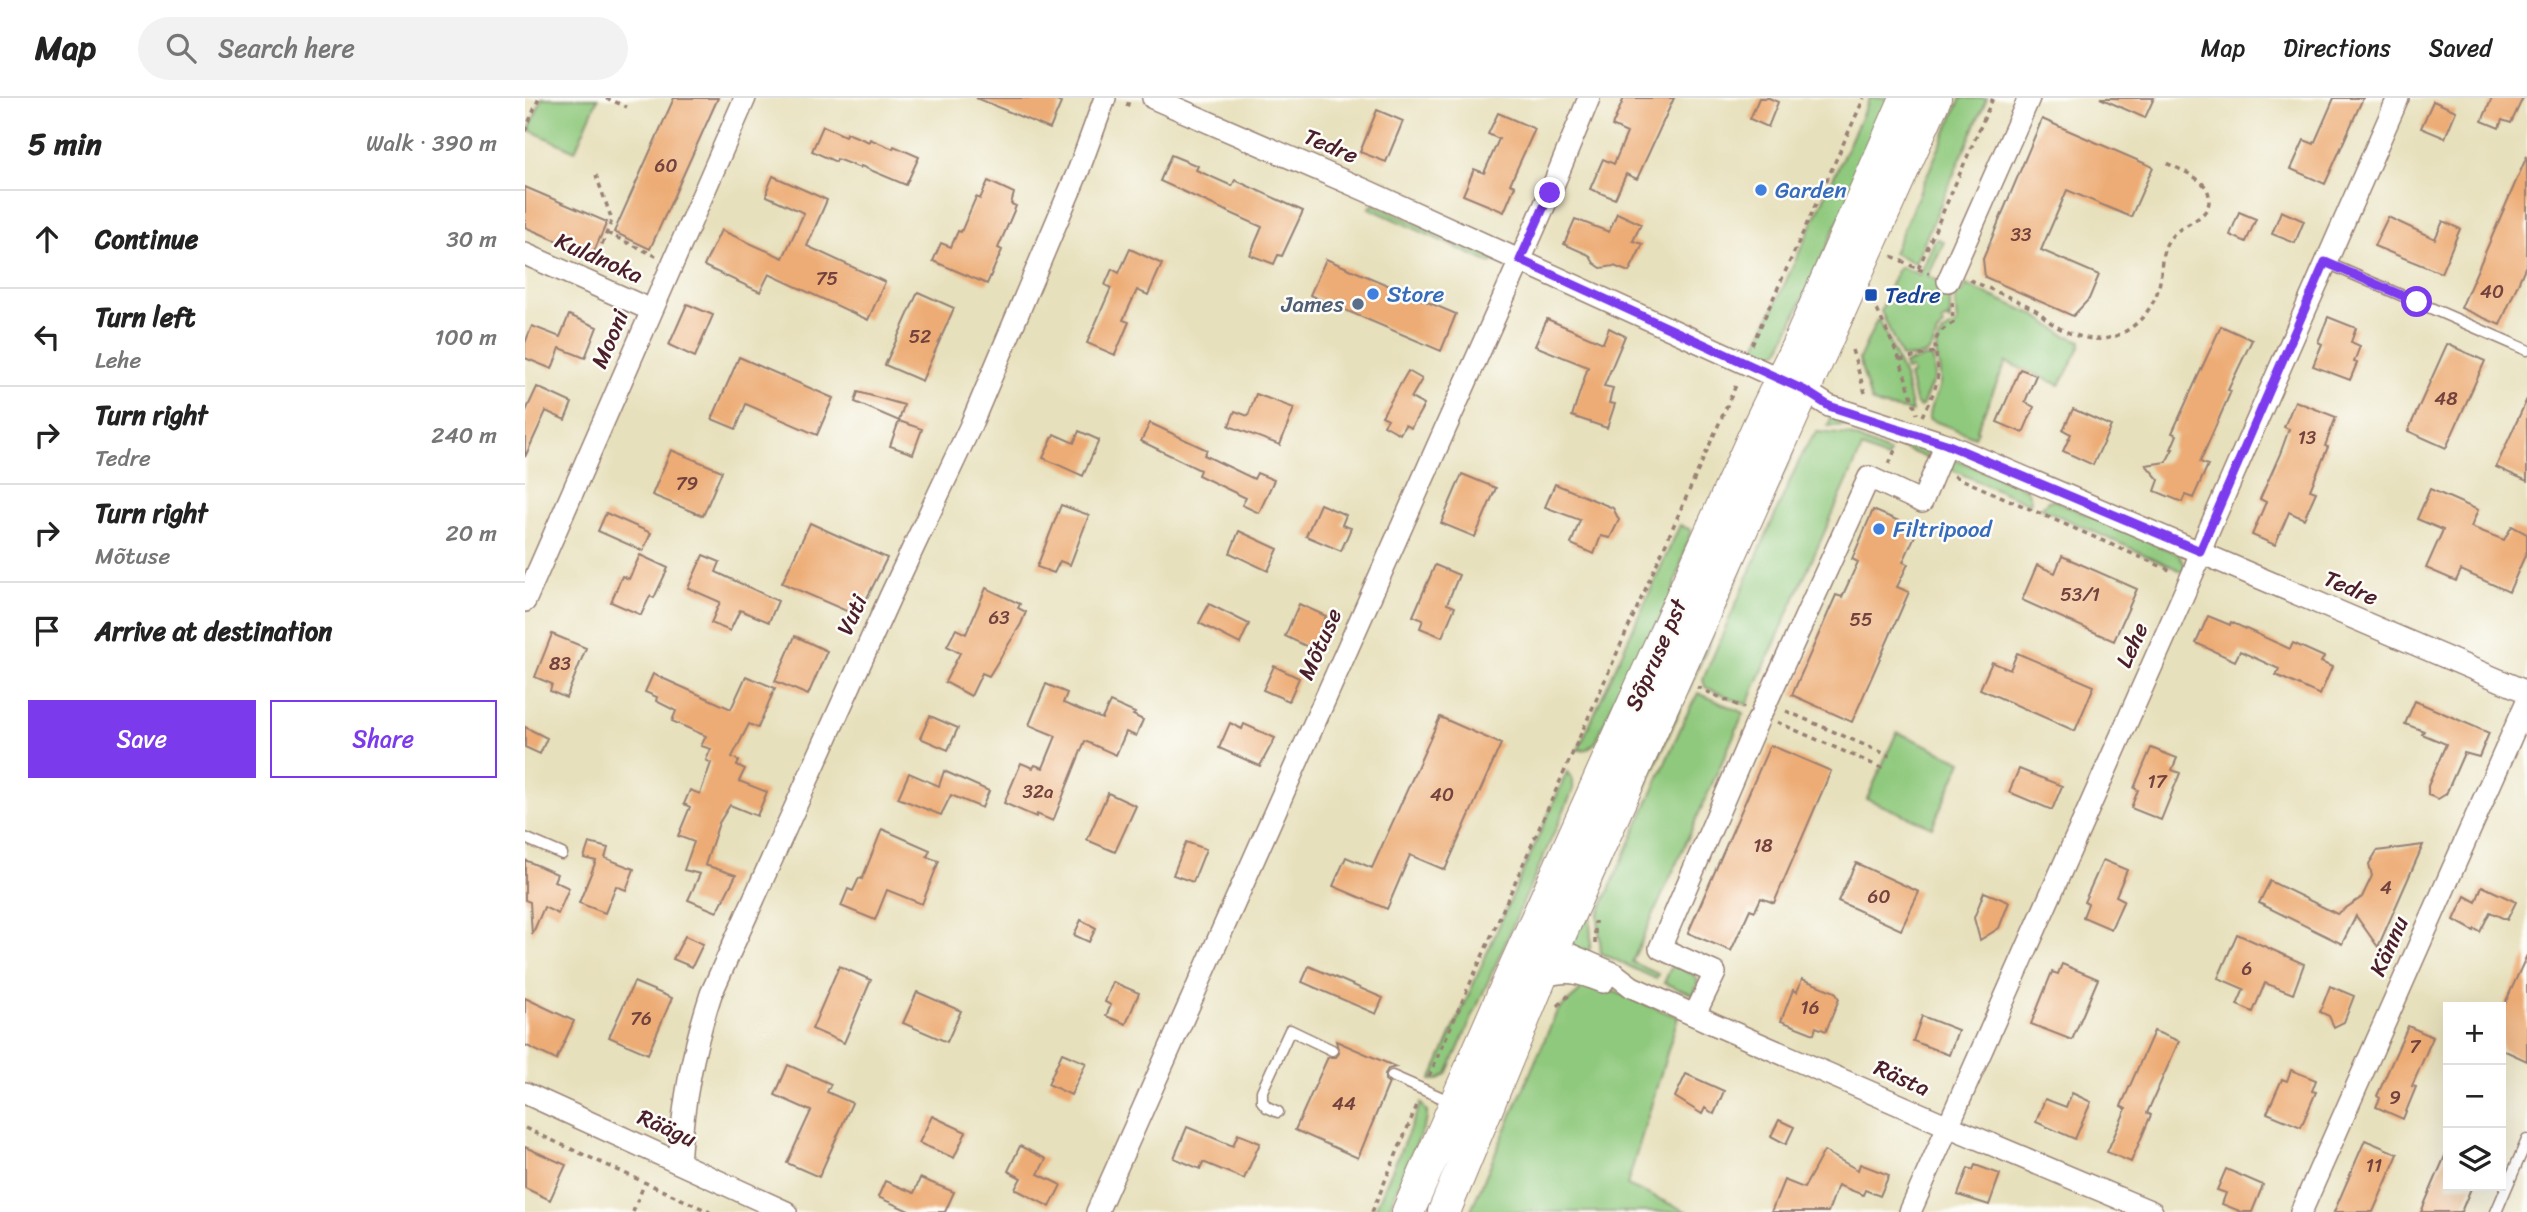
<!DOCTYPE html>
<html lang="en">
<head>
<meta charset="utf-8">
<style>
	:root { --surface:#fff; --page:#f2f2f2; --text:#222; --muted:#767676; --line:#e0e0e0; --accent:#7c3aed }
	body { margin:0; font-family:Sriracha,sans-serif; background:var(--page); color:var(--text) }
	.controls { position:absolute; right:21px; bottom:21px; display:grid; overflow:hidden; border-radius:0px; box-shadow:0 7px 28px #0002 }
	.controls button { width:63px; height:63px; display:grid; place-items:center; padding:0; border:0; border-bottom:2px solid var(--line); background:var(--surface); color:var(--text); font:35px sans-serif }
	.stop { position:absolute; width:21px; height:21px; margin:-16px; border:5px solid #7c3aed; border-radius:50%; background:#fff }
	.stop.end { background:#7c3aed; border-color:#fff; box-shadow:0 2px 7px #0008 }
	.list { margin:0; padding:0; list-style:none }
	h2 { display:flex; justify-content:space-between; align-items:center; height:91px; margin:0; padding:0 28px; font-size:30px }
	h2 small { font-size:23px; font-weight:400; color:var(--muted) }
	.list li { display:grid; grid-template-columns:46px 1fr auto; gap:21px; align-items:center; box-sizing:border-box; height:98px; padding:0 28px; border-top:2px solid var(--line) }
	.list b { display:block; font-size:26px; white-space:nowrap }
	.list p { margin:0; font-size:23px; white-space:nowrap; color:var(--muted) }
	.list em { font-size:23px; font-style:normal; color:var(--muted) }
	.actions { display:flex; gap:14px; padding:21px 28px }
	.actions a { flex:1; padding:16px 0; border:2px solid var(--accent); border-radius:0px; text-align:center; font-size:24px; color:var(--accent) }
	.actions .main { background:var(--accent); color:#fff }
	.icon { flex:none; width:38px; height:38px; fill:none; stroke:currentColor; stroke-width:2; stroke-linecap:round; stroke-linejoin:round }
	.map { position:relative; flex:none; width:2002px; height:1114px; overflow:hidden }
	header { display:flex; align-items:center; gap:42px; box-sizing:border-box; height:98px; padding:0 35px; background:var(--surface); border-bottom:2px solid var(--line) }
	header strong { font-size:33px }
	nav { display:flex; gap:38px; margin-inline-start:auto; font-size:24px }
	.search { width:490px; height:63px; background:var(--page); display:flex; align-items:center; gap:18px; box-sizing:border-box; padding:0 24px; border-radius:38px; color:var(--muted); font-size:26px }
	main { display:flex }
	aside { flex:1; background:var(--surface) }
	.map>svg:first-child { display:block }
</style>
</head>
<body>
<header>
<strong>Map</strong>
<div class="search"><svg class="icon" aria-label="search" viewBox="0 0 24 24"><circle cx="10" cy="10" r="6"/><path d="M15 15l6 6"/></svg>Search here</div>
<nav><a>Map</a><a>Directions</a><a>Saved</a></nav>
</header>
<main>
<aside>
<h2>5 min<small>Walk · 390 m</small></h2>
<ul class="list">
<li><svg class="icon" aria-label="ahead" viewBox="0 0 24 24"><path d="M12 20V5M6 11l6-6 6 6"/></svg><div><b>Continue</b></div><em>30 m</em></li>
<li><svg class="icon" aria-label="left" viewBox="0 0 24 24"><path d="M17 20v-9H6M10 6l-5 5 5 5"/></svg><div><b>Turn left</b><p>Lehe</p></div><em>100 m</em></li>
<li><svg class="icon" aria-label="right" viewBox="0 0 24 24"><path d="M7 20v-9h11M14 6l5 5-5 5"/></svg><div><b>Turn right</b><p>Tedre</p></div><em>240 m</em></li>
<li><svg class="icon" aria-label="right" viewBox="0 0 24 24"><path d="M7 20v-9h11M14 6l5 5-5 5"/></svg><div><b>Turn right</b><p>Mõtuse</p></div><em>20 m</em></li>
<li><svg class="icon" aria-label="arrive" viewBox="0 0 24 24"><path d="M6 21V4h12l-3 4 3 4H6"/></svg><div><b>Arrive at destination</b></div></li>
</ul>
<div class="actions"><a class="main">Save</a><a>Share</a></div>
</aside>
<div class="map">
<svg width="2002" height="1114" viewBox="0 0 2002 1114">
	<rect width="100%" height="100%" fill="#fdfcf7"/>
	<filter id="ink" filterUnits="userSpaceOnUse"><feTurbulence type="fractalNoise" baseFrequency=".0143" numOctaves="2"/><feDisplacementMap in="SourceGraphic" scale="14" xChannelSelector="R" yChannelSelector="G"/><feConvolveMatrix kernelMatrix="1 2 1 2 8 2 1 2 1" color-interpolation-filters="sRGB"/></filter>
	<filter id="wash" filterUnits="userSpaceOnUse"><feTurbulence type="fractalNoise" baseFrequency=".00686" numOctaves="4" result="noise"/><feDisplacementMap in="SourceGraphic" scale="28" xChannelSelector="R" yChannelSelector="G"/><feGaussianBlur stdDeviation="1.57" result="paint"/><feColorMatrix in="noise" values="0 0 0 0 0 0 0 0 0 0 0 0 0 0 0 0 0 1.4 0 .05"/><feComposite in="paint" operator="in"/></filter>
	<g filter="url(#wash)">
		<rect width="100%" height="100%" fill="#e7e0bc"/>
		<!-- green -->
		<path fill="#8fc97d" stroke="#6c7454" stroke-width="2" d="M17 0H73L50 53 4 32Z
			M1345 0H1369L1254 253 1243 259 1227 257Z
			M1436 0H1462L1390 165 1368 155Z
			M849 106 972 162 965 165 844 110Z
			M1413 141 1419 144 1403 178 1425 189V223L1423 220 1417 224 1419 228C1408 236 1411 245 1405 253 1400 259 1383 260 1376 259L1356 213 1372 172 1377 169 1395 177 1410 142Z
			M1441 187 1510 217 1540 237 1556 243 1555 249 1535 287 1481 264 1451 332 1453 333 1450 339 1404 321C1403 306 1414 298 1415 284 1417 271 1408 257 1412 245 1416 235 1423 231 1432 226L1429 192 1437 195Z
			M1352 222 1355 223 1380 281 1387 314C1373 309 1358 312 1346 303L1334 261Z
			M1403 259 1408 261 1410 278 1397 308 1394 309 1390 303 1384 278 1388 276 1386 271 1381 272 1379 266Z
			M1306 320 1403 351 1407 356 1406 362 1324 327 1303 328Z
			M1292 334 1324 337 1365 355 1362 361 1337 350 1222 607 1180 589 1178 581 1268 376 1283 345Z
			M1269 352 1065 817 1066 846 1063 855 1054 854 1047 846Z
			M1425 361H1430L1502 391 1506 401 1505 406 1418 368Z
			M1528 402 1654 456 1660 467 1659 474 1516 410 1523 403Z
			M1155 427 1166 432 1145 503 1095 588 1071 644 1062 651 1053 652Z
			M1173 595 1219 615 1107 864 1133 876 1131 881 1076 855 1073 817 1161 618Z
			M1372 634 1437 663 1407 729 1342 701Z
			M1042 674 1048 682V692L922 976 913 982H906Z
			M1147 867 1170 877V880L1173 882 1169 897 1139 885Z
			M1060 882 1153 919 1102 1087 1163 1114H945L1032 913 1054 894Z
			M896 1005 902 1014V1021L862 1114H849Z"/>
		<g id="blocks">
			<!-- building -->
			<path fill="#edac75" d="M149 0H193L125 151 89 134Z
				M451 0H526L536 5 525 31Z
				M1099 0H1149L1112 81 1101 76 1090 101 1065 91 1078 61 1089 66 1102 35 1087 28Z
				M1234 0H1244L1253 4 1243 29 1225 21Z
				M1575 0H1629L1620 20Z
				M1809 0H1838L1800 86 1766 71 1779 42 1789 46Z
				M1967 0H1998L1986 25 1977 22 1974 30 1957 23Z
				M1908 3 1931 13 1920 40 1896 30Z
				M852 12 878 23 861 64 835 54Z
				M973 15 1010 31 985 86 990 88 979 114 938 97 949 71 959 75 974 41 963 36Z
				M1517 21 1628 69 1606 119 1542 92 1516 152 1574 177 1564 201 1548 218 1460 179 1458 161Z
				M298 28 320 38 322 35 344 44 345 41 368 51 369 48 394 59 381 87 336 68 335 70 312 61 311 64 287 53Z
				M646 57 673 68 671 72 707 88 710 82 778 113 757 158 753 157 749 166 725 157 737 129 635 83Z
				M2002 58V165L1975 227 1936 210Z
				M248 78 302 102 282 148 360 184 343 222 244 176 235 194 179 168 196 132 258 160 279 115 242 98V92Z
				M463 83 489 95 486 106 491 108 473 150 477 152 462 186 408 163 416 145 426 149 433 133 436 134 451 99 455 101Z
				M0 89 82 124 67 158 0 129Z
				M1756 113 1779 123 1770 145 1747 136Z
				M1714 114 1731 121 1721 144 1705 137Z
				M1092 115 1116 126 1108 143 1118 146 1104 174 1089 168 1076 170 1069 165 1064 157 1039 146 1050 121 1084 134Z
				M1863 119 1910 141 1918 123 1935 131 1916 175 1849 148Z
				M605 151 637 166 623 197 612 192 598 222 604 224 590 257 562 245 586 190 580 187 587 171 594 175Z
				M801 161 931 216 916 253 785 197Z
				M393 194 429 210 397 283 360 267Z
				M162 206 188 217 170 259 144 247Z
				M44 217 72 229 60 260 35 250 27 271 0 260V245L7 228 35 239Z
				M1803 219 1831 230 1826 244 1835 248 1829 264 1832 265 1825 282 1788 268 1797 246 1793 244Z
				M1022 221 1078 245 1084 230 1100 238 1079 288 1088 290 1084 305 1090 306 1082 330 1047 318 1063 269 1010 248Z
				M1696 228 1727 242 1703 292 1706 293 1675 364 1683 367 1668 400 1660 397 1657 404 1630 393 1634 382 1621 367 1641 364 1648 351H1646L1652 337 1647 335Z
				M1922 246 1960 263 1921 350 1883 333Z
				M214 259 308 300 292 337 221 306 211 331 187 321Z
				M1495 271 1511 277 1500 304 1509 309 1498 335 1472 324Z
				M883 273 897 281 886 300 899 307 886 330 880 327 875 336 859 327 863 321 857 318Z
				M12 289 47 305 40 322 21 313 0 359V315Z
				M333 294 379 307 374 323 330 304Z
				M731 296 769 310 755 347 704 328 710 313 723 318Z
				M2002 301V383L1971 369Z
				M1770 303 1811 319 1800 348 1803 349 1785 392 1791 394 1779 421 1764 414 1750 447 1727 437 1741 404 1735 401 1755 356 1764 331 1759 329Z
				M1548 311 1586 328 1568 367 1538 353 1546 336 1538 332Z
				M374 323 397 331 388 356 365 348Z
				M625 325 682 352 679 357 729 381 732 375 749 382 734 415 717 407 721 400 673 377 675 372 616 343Z
				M554 333 574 342 558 378 518 360 529 336 549 345Z
				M146 352 197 373 178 418 127 397Z
				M937 376 971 390 950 439 916 425Z
				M1030 386 1088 410 1094 422 1085 440 1076 438 1069 456 1046 446 1055 422 1020 409Z
				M1905 391 1953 412 1946 429 1979 442 1987 428 2002 436V453L1984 494 1936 472 1931 483 1901 470 1918 432 1892 421Z
				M795 406 821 417 817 427 826 430 816 453 781 438Z
				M536 407 564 417 545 467 535 463 529 475 512 469Z
				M1348 412 1393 431 1378 464 1383 466 1372 489 1384 494 1327 624 1267 597 1311 497 1317 499 1333 464 1327 461Z
				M81 415 126 435 118 453 73 433Z
				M285 425 362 460 333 518 257 485Z
				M714 433 753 451 743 473 705 455Z
				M115 457 143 470 129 500 125 498 116 517 86 504 97 478 104 481Z
				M178 457 195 464 191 474 253 503 244 524 215 512 205 533 186 525 195 504 163 490Z
				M1537 458 1612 491 1589 543 1497 502 1512 467 1530 475Z
				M910 467 934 477 922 506 930 509 917 539 895 530 898 522 888 518Z
				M461 490 495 506 493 510 501 514 496 526 464 578 457 575 446 598 420 584 435 555 422 548 431 531 441 536Z
				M684 506 724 526 715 546 674 525Z
				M774 506 801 518 787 551 760 538Z
				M1683 518 1705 527 1706 524 1765 551 1768 545 1799 559 1796 564 1807 569 1795 597 1751 577 1754 571 1715 553 1710 563 1671 545Z
				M27 536 61 550 41 600 25 593 27 586 10 579Z
				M270 538 302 553 283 597 250 583Z
				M1492 555 1569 588 1550 633 1455 591 1467 564 1485 572Z
				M749 568 774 580 764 603 738 592Z
				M128 576 206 611 221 578 250 590 233 630 224 626 207 659 214 663 212 667 220 671 214 683 242 694 232 718 205 707 194 725 180 767 211 777 192 814 163 802 175 776 159 772 169 744 153 738 165 709 159 706 165 692 175 696 186 665 181 662 186 651 176 648 181 638 147 623 151 613 131 603 132 599 120 594Z
				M521 586 542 595 538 605 577 621 585 604 610 615 608 617 618 622 611 638 601 634 591 657 560 643 528 723 512 716 511 719 479 705 496 665 508 670 510 667 518 670 531 638 504 627Z
				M1890 603 1964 635 1954 659 1939 655 1921 696 1913 701 1903 697V688L1921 646 1897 636 1899 633 1880 626Z
				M405 618 433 630 423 652 395 640Z
				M915 619 976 646 920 772 885 757 862 811 808 788 821 759 847 770Z
				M705 625 717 631 719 626 750 640 735 668 694 650Z
				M0 629 22 640 15 656 0 649Z
				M1245 647 1306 673 1249 805 1236 800 1230 813 1225 811 1206 853 1163 835Z
				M1626 650 1652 660 1647 672 1655 675 1636 722 1606 710 1613 692 1609 690Z
				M1494 671 1537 688 1527 712 1484 694Z
				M419 673 464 693 457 710 426 697 416 717 373 700 384 675 414 688Z
				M583 695 611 708 590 754 562 742Z
				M357 731 405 752 402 759 414 763 397 806 362 792 350 822 316 808 323 791 328 793 334 780 337 781Z
				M661 744 681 751 668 784 648 777Z
				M64 745 83 750 80 760 109 771 101 792 91 788 80 815 54 805 71 763 59 760Z
				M1898 747 1853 849 1831 818 1817 846 1734 805 1745 783 1812 816 1837 799 1847 778 1844 766 1852 753Z
				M0 762 32 776 29 783 44 790 33 816 19 809 7 837 5 804 0 802Z
				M1578 762 1602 772 1591 798 1599 802 1586 831 1558 819 1563 806 1559 804Z
				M1331 765 1394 794 1376 832 1313 803Z
				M1957 788 1991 804 1982 822 1965 814 1955 834 1950 831 1949 833 1929 822 1940 798 1951 804Z
				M1459 794 1484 804 1474 830 1455 842 1449 820Z
				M556 822 571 830 564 844 549 837Z
				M1712 836 1779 866 1768 896 1740 885 1728 914 1712 907 1719 891 1693 880Z
				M160 838 178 846 167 869 148 861Z
				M2002 857V963L1976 951V914Z
				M1537 866 1573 881 1547 942 1506 926 1527 874 1533 876Z
				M314 868 346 882 319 945 287 931Z
				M784 868 858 900 851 916 777 884Z
				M1277 881 1310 894 1314 901 1301 933 1291 929 1289 936 1256 923 1268 892 1272 894Z
				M109 884 147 900 123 956 84 939Z
				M588 884 614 895 601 926 581 918 586 907 580 904Z
				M1805 888 1829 898 1819 924 1809 929 1804 918 1795 914Z
				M392 894 436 913 422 944 378 925Z
				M0 900 49 923 31 962 0 947Z
				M1397 918 1433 932 1424 957 1388 943Z
				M1883 928 1908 939 1887 988 1891 989 1878 1021 1851 1009 1855 1000 1852 998Z
				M1629 933 1654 943 1622 1015 1626 1017 1606 1064 1582 1054 1601 1011 1596 1008Z
				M811 943 871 969 863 971 860 976V982L864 985 833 1060 770 1032 803 959H811L814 955Z
				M537 955 561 965 546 997 523 986Z
				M263 967 306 986 302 994 327 1005 294 1079 262 1065 286 1013 250 997Z
				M1766 972 1791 982 1787 993 1791 994 1776 1029 1742 1015 1757 981 1762 983Z
				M1161 976 1199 993 1189 1016 1180 1010 1177 1016 1150 999Z
				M1547 995 1566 1004 1550 1041 1511 1024 1520 1001 1541 1009Z
				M407 1018 441 1034 429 1060 394 1045Z
				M1254 1022 1269 1029 1261 1046 1246 1038Z
				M662 1029 708 1048 713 1036 735 1045 719 1081 678 1064 675 1071 649 1060Z
				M1840 1042 1873 1056 1848 1114H1809Z
				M495 1048 521 1061 513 1076 536 1087 525 1109 490 1091 496 1080 483 1073Z
				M0 1049 41 1067 25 1102 0 1090Z
				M1923 1051V1088H1947L1936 1114H1896Z
				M1299 1053 1333 1072 1335 1066 1364 1077 1355 1098 1340 1092 1338 1097 1313 1087 1303 1114H1246L1259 1082 1279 1090Z
				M1450 1067 1475 1076 1464 1107 1433 1097 1443 1070 1448 1072Z
				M1701 1071 1738 1087 1727 1114H1717L1697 1106 1701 1095 1692 1092Z
				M395 1080 429 1094 420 1114H386L353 1099 360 1083 389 1095Z"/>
		</g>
	</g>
	<g filter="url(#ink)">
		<use href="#blocks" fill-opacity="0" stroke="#988074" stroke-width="2"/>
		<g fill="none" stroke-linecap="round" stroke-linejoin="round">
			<!-- service casing -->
			<g stroke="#988074" stroke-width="13">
				<path id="service" d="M1800 164 2002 252
					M0 740 37 756
					M867 978 929 1005
					M753 1014 742 1009 737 1003V993L765 932 807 952
					M1971 1114 2002 1042"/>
			</g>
			<!-- minor casing -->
			<g stroke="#988074" stroke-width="24">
				<path id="minor" d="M628 0 840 92 1279 292 1304 308 1421 346 2002 594
					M0 156 126 212
					M1423 183 1504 0
					M0 503 220 0
					M1237 614 1344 379 1397 404 1421 346
					M1030 850 1090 876 1107 889 1191 927 1423 1028 1627 1114
					M1016 879C1042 871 1053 874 1078 884
					M1170 916 1190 875 1135 850 1233 622
					M0 995 261 1114
					M154 1065C158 1005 167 954 186 896L365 499 445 329 554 71 580 0
					M572 1114 1025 95 1064 0
					M1385 1114 1668 475 1681 439 1873 0
					M1776 1114 2002 603"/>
			</g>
			<!-- secondary casing -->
			<g stroke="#988074" stroke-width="34">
				<path id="secondary" d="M883 1114 990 869 1233 329 1273 247 1381 0
					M919 1114 1016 879 1410 0"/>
			</g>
			<!-- path -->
			<path stroke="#988074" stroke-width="3.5" stroke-dasharray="5 5" stroke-linecap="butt" d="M81 0 102 9
				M602 9 605 0
				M0 33 14 0
				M82 135 131 158
				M1367 158 1393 171 1468 0
				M69 165 87 122 71 77
				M1393 171 1404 175
				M1445 182C1466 192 1488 200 1509 211 1515 214 1520 220 1525 224 1537 233 1554 240 1569 241 1599 244 1628 216 1634 188 1638 173 1634 156 1644 142 1655 124 1687 123 1684 98 1682 80 1653 71 1639 64
				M1348 203 1375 262 1392 316
				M1227 247 1339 0
				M1327 252 1341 298
				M1375 262 1410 254
				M1397 318C1402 307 1410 295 1412 282 1417 258 1397 241 1428 225L1427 201
				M1364 366 1370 352
				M1429 378 1647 473
				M1172 589 1219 610
				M1261 613 1365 658
				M1252 624 1359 671
				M1070 846V823
				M1033 908 1045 896
				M904 978 1212 285
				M0 1030 185 1114
				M108 1114 120 1084
				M847 1114 893 1005"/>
			<!-- service -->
			<use href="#service" stroke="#fff" stroke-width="10"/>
			<!-- minor -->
			<use href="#minor" stroke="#fff" stroke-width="21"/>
			<!-- secondary -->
			<use href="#secondary" stroke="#fff" stroke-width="32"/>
		</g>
	</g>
	<g fill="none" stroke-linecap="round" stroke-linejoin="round" filter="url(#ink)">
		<!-- route -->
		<path stroke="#7c3aed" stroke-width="9" d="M1025 95 995 162 1279 292 1304 308 1421 346 1675 453 1800 164 1892 204"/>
	</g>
	<!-- markers -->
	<g fill="#3f7fe0" stroke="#fdfcf7" stroke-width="2.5">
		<circle cx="1236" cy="92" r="7"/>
		<circle cx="848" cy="196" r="7"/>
		<circle cx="1354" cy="431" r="7"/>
	</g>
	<rect fill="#1a4fb4" stroke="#fdfcf7" stroke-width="2.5" x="1339" y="190" width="14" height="14" rx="3.5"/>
	<circle fill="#5c6f8a" stroke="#fdfcf7" stroke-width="2.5" cx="833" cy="206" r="7"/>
	<g text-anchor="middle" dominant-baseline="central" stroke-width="5" stroke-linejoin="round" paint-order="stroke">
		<!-- number labels -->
		<g font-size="19" fill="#73423e">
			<text x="141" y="67">60</text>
			<text x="1496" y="136">33</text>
			<text x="302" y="180">75</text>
			<text x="1967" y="193">40</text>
			<text x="395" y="238">52</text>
			<text x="1921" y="300">48</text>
			<text x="1782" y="339">13</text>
			<text x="162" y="385">79</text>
			<text x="1555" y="496">53/1</text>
			<text x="474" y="519">63</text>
			<text x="1336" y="521">55</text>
			<text x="35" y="565">83</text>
			<text x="1632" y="683">17</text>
			<text x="513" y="693">32a</text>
			<text x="917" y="696">40</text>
			<text x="1238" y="747">18</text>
			<text x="1861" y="789">4</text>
			<text x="1354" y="798">60</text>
			<text x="1722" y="870">6</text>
			<text x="1285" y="909">16</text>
			<text x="116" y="920">76</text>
			<text x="1890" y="948">7</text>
			<text x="1870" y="999">9</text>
			<text x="819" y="1005">44</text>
			<text x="1849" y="1067">11</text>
		</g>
		<!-- street labels -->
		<g font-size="23" fill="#4a1f2b" stroke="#fdfcf7">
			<text transform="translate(806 48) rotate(23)">Tedre</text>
			<text transform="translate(74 160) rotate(24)">Kuldnoka</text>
			<text transform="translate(85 241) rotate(-67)">Mooni</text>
			<text transform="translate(1826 490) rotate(23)">Tedre</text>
			<text transform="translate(327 517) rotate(-65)">Vuti</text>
			<text transform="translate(795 546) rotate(-66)">Mõtuse</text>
			<text transform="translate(1607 547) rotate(-66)">Lehe</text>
			<text transform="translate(1131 557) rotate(-66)">Sõpruse pst</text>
			<text transform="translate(1864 848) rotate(-66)">Kännu</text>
			<text transform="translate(1377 980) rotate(24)">Rästa</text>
			<text transform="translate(142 1030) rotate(24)">Räägu</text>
		</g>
		<!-- shop labels -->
		<g font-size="23" fill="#366cbe" stroke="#fdfcf7" text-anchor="start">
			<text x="1250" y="92">Garden</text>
			<text x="862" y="196">Store</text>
			<text x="1368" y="431">Filtripood</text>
		</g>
		<!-- transit labels -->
		<g font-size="23" fill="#164399" stroke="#fdfcf7" text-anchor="start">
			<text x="1360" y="197">Tedre</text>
		</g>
		<!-- service labels -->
		<g font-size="23" fill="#4e5e75" stroke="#fdfcf7" text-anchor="end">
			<text x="819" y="206">James</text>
		</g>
	</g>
</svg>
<div class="controls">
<button>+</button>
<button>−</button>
<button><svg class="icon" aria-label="layers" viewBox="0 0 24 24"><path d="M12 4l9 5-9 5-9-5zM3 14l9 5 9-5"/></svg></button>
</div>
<div class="stop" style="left:1892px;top:204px"></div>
<div class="stop end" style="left:1025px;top:95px"></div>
</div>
</main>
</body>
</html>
